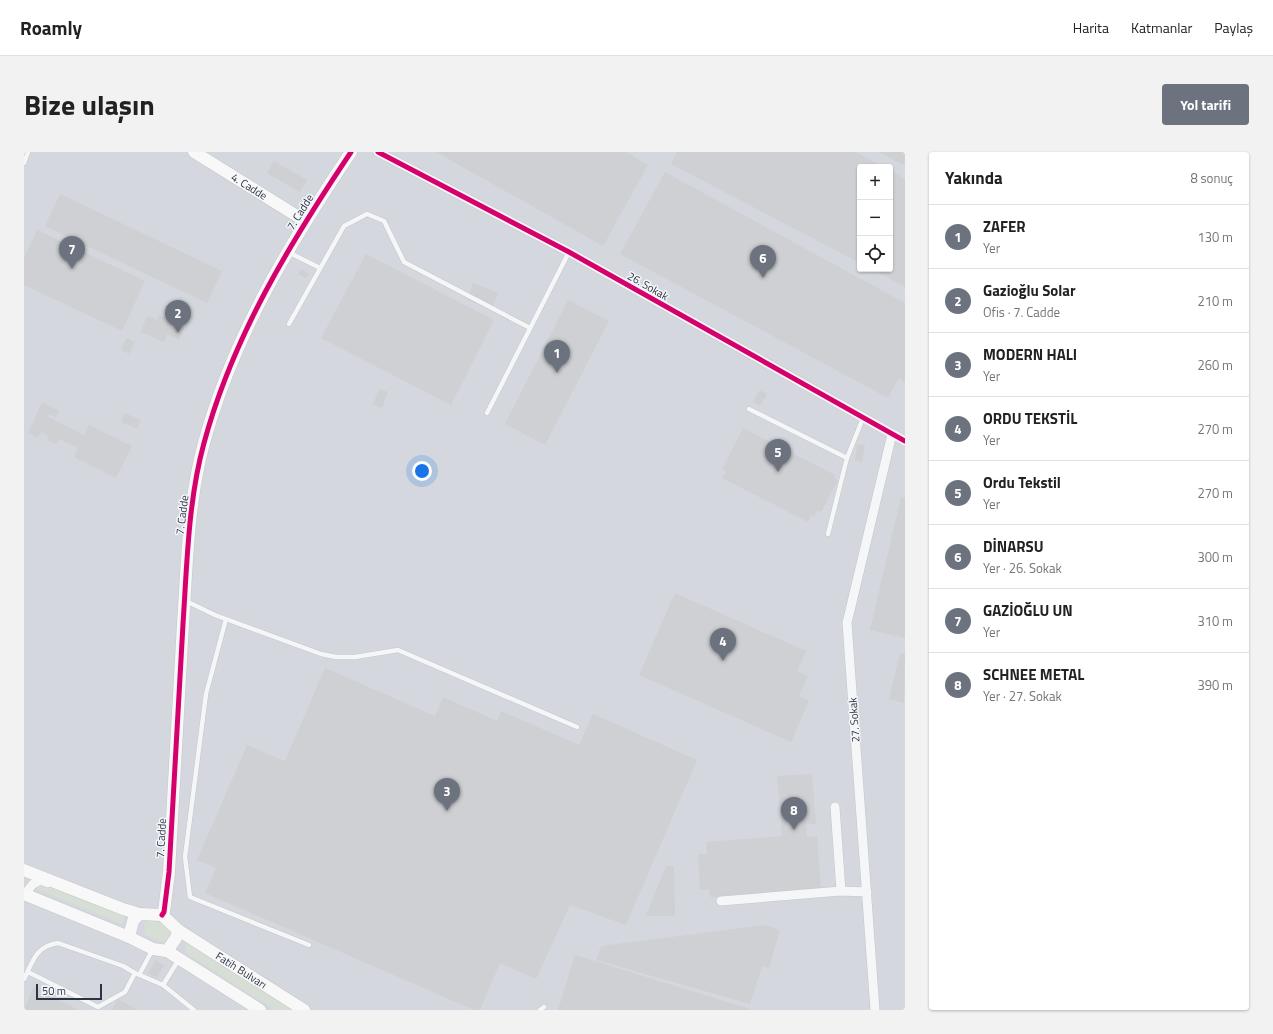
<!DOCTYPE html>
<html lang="tr">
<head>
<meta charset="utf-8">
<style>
	:root { --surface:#fff; --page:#f2f2f2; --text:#222; --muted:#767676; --line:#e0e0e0; --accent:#6c737f }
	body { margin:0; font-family:"Titillium Web",sans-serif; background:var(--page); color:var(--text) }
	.controls { position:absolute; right:12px; top:12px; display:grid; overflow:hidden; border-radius:4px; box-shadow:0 1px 3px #0004 }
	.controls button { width:36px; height:36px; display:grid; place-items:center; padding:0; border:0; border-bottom:1px solid var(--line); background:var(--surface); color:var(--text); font:20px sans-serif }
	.scale { position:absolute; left:12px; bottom:10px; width:66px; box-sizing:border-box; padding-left:4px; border:2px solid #2b3445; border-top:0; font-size:11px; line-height:14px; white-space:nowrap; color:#2b3445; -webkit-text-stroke:3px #f4f6f9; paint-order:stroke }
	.you { position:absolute; left:398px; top:319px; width:14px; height:14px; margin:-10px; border:3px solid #fff; border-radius:50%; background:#1a73e8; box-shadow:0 0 0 6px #1a73e833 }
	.badge { display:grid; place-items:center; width:26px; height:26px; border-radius:50%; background:var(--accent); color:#fff; font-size:13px; font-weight:700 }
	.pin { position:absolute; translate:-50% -33px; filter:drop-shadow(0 1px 2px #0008) }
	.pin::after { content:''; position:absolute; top:21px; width:14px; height:12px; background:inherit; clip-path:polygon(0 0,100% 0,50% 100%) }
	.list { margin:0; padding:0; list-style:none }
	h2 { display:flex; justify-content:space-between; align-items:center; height:52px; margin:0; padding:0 16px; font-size:17px }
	h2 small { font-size:13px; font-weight:400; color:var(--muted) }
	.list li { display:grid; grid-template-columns:26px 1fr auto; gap:12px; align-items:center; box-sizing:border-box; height:64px; padding:0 16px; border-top:1px solid var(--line) }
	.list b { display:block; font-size:15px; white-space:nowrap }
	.list p { margin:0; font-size:13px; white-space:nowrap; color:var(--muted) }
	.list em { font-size:13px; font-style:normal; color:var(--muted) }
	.icon { flex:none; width:22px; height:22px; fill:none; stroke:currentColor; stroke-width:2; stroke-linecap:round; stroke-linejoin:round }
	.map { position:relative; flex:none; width:881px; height:858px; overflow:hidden; border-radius:4px }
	header { display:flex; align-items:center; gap:24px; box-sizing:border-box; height:56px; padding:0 20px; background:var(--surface); border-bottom:1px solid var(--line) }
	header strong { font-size:19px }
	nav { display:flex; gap:22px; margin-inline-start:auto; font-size:14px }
	.intro { display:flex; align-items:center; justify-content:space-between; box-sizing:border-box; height:96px; padding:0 24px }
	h1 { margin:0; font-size:28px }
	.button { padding:10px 18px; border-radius:4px; background:var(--accent); color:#fff; font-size:14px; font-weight:700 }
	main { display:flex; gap:24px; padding:0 24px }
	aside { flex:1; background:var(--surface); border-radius:4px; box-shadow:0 1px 3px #0004 }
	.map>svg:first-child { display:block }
</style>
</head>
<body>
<header>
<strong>Roamly</strong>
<nav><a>Harita</a><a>Katmanlar</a><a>Paylaş</a></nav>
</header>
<div class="intro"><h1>Bize ulaşın</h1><a class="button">Yol tarifi</a></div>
<main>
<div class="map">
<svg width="881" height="858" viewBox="0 0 881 858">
	<rect width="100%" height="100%" fill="#e6e8ea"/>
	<!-- built -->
	<path fill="#d4d7dd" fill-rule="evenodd" d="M0 0H881V858H0ZM836 15H866V117H836Z"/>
	<!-- green -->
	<path fill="#d6ded6" d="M16 732H22L102 762 98 772 11 736Z
		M128 767 144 773 148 780 145 788 138 790 121 783 120 772Z
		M164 789 271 858H251L163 802 161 793Z"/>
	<!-- building -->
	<path fill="#ced0d3" d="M412 0H602L624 13 579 94Z
		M653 0H832L860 15H836V111L647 12Z
		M855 0H881V9L879 13Z
		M250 9 283 28 276 40 243 21Z
		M866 18 881 27V135L848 117H866Z
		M641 20 881 151V230L875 226 864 246 596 102Z
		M36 42 198 119 183 151 21 74Z
		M13 78 121 129 98 179 0 133V106Z
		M342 102 470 168 427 253 297 186Z
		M277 117 285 122 282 126 274 122Z
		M449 131 474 141 468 157 443 148Z
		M544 148 585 169 521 293 481 272Z
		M135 163 161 174 155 188 143 182 140 190 117 180 123 164 133 168Z
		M102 186 111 190 105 202 97 198Z
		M355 237 364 240 358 256 349 252Z
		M736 238 743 242 736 254 729 250Z
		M18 250 35 259 32 265 25 262 24 265 60 283 65 273 108 294 92 326 50 305 54 296 35 287 32 292 23 288 25 284 17 280 14 286 4 281Z
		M101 261 117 268 113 277 97 270Z
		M719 276 811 323 810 326 814 328 797 360 793 358 790 365 787 363 784 370 698 326 702 319 698 317Z
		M833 292 841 293 838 310 831 309Z
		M877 345 881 346V486L846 478Z
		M651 441 782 499 773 519 784 524 775 544 785 549 767 590 615 523Z
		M876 501 881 502 880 551 865 547Z
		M301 516 411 564 419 545 473 569 477 559 555 593 569 562 673 608 602 773 546 753 512 827 476 811 456 858H450L181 741 192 716 173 708 223 593 261 609Z
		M788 622 792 672H782L783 685 793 684 797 737 686 745 685 737 676 738 674 702H683L682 690 758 684 753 624Z
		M642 714H650L651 764H622Z
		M741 773 756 778 745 816 738 814 726 852 572 808 577 794Z
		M551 803 729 858H534Z
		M131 808 140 813 133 826 124 821Z
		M10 834 54 858H0Z
		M94 847 114 858H88Z"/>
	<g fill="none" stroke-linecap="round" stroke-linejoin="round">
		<!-- lane casing -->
		<g stroke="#c4c6c8" stroke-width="5.5">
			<path id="lane" d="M0 11 4 0
				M264 100 296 116
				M265 172 320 74 343 62 360 69 380 110 506 176
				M725 257 823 306 804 382
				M463 261 545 100
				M823 306 839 266
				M162 449 191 463 297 502 312 505H331L374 498 553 575
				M202 467 182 542 161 705 166 745 285 793
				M4 820 74 855 101 840 111 821
				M115 823 129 797
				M0 827C9 809 12 794 34 791L99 814 111 821 139 833 170 858
				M139 833 155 807
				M516 858 520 855"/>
		</g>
		<!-- street casing -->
		<g stroke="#c4c6c8" stroke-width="10">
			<path id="street" d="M354 0 545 100 881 289
				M811 655 817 739
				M0 743 9 732 16 728 24 731
				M697 749 817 739 843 740
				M851 858 823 471 868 282"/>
		</g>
		<!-- secondary casing -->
		<g stroke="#c4c6c8" stroke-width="13">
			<g id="secondary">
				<path id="s1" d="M170 0 281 69"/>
				<path d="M0 718 99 757 115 762"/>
				<path d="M0 742 105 785"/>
				<path d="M115 762 138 763 154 778 152 786 143 799 129 797 105 785 109 769Z"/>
				<path d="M138 763 140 760 145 720C150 637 154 555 159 472 163 413 164 349 180 291 209 184 266 91 327 0"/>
				<path id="s2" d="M154 778 280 858"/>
				<path d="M143 799 236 858"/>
			</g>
		</g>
		<!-- lane -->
		<use href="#lane" stroke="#f5f6f7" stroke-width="4.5"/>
		<!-- street -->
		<use href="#street" stroke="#f5f6f7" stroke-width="9"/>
		<!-- secondary -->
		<use href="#secondary" stroke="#f8f8f8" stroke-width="12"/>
		<!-- cycleway casing -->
		<g stroke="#f4f6f9" stroke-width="8">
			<path id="cycleway" d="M354 0 545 100 881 289
				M138 763 140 760 145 720C150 637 154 555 159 472 163 413 164 349 180 291 209 184 266 91 327 0"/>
		</g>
		<!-- cycleway -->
		<use href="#cycleway" stroke="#d6006c" stroke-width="5"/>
	</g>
	<g text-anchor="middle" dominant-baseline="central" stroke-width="3" stroke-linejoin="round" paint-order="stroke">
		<!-- street labels -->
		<g font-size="11" fill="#2b3445" stroke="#f4f6f9">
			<text stroke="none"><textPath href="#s1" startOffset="65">4. Cadde</textPath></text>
			<text transform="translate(276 60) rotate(-58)">7. Cadde</text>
			<text transform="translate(624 134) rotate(30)">26. Sokak</text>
			<text transform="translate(158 363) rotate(-83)">7. Cadde</text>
			<text transform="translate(830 568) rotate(-94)">27. Sokak</text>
			<text transform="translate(137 686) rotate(-87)">7. Cadde</text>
			<text stroke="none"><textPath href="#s2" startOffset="75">Fatih Bulvarı</textPath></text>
		</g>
	</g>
</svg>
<div class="controls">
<button>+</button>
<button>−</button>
<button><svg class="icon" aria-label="locate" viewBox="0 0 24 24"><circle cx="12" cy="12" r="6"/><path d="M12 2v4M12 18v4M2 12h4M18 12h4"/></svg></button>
</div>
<div class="scale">50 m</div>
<div class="you"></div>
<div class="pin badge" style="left:533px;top:221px">1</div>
<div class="pin badge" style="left:154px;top:181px">2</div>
<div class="pin badge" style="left:423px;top:659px">3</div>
<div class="pin badge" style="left:699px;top:509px">4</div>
<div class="pin badge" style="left:754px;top:320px">5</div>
<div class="pin badge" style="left:739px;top:126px">6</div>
<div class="pin badge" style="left:48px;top:117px">7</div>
<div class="pin badge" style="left:770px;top:678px">8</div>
</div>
<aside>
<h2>Yakında<small>8 sonuç</small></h2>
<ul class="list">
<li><span class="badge">1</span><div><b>ZAFER</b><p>Yer</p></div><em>130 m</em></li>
<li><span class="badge">2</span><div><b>Gazioğlu Solar</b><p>Ofis · 7. Cadde</p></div><em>210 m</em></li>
<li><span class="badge">3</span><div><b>MODERN HALI</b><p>Yer</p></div><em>260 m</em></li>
<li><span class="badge">4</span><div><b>ORDU TEKSTİL</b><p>Yer</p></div><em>270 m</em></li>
<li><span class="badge">5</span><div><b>Ordu Tekstil</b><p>Yer</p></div><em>270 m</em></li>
<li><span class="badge">6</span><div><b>DİNARSU</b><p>Yer · 26. Sokak</p></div><em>300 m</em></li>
<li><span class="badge">7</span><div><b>GAZİOĞLU UN</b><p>Yer</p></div><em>310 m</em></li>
<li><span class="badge">8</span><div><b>SCHNEE METAL</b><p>Yer · 27. Sokak</p></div><em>390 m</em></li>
</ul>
</aside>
</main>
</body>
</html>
